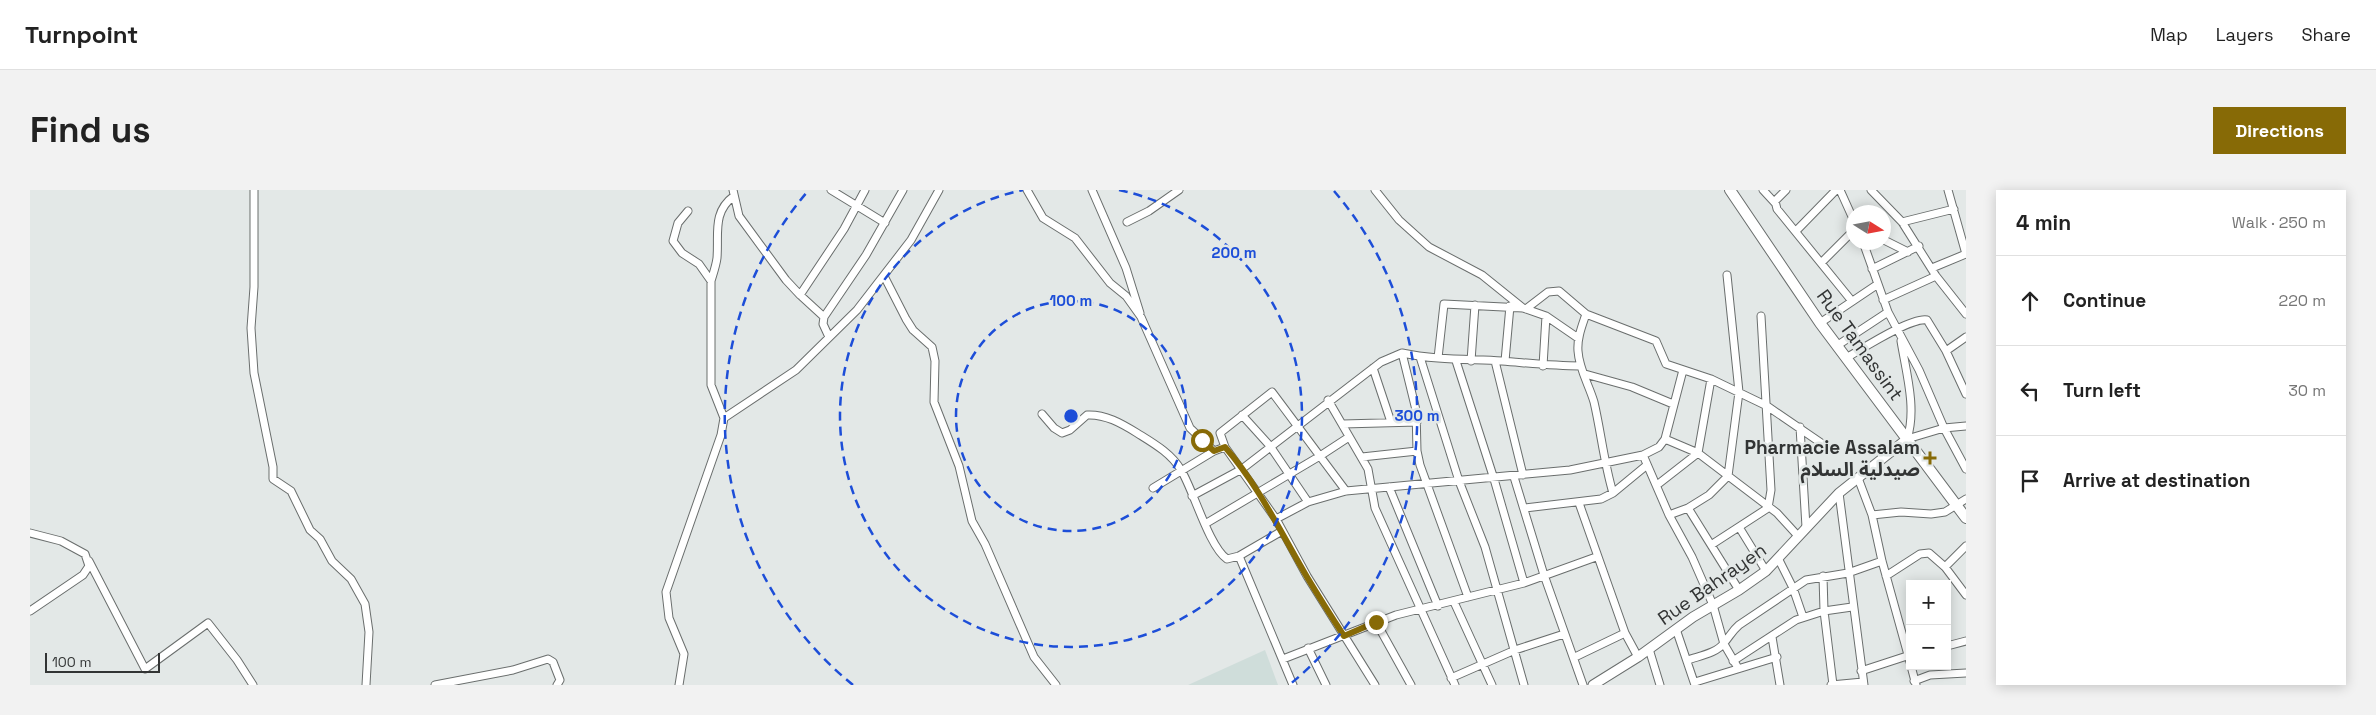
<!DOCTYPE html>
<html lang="en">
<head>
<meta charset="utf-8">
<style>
	:root { --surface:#fff; --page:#f2f2f2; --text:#222; --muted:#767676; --line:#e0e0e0; --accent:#876a06 }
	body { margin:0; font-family:"Space Grotesk","Noto Sans Arabic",sans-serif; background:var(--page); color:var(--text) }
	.controls { position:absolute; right:15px; bottom:15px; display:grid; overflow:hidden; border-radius:0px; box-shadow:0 2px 12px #0003 }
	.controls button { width:45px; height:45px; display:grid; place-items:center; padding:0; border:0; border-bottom:1px solid var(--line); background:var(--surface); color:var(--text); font:25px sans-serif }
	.compass { position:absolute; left:1816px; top:15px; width:45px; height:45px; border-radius:50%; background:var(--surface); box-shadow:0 2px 12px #0003; rotate:101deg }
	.scale { position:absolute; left:15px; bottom:12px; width:115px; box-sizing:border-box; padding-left:5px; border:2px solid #323434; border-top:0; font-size:14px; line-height:18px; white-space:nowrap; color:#323434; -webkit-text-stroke:4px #e3e8e7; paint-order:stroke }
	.stop { position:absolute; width:15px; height:15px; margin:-11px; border:4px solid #876a06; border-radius:50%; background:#fff }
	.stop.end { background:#876a06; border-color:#fff; box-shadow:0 1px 5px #0008 }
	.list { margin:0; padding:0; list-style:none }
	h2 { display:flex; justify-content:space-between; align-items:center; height:65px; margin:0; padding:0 20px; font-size:21px }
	h2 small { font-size:16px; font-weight:400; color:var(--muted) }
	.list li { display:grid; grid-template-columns:32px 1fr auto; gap:15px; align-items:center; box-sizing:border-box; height:90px; padding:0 20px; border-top:1px solid var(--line) }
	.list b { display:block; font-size:19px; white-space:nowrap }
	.list em { font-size:16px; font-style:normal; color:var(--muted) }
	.icon { flex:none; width:28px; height:28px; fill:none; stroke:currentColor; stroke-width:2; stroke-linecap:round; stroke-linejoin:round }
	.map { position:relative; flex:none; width:1936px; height:495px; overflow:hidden; border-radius:0px }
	header { display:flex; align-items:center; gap:30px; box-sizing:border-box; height:70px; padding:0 25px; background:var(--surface); border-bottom:1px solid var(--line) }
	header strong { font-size:24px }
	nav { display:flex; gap:28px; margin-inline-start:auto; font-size:18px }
	.intro { display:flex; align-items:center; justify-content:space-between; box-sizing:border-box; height:120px; padding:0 30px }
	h1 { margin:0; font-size:35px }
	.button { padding:12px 22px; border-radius:0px; background:var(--accent); color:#fff; font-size:18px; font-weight:700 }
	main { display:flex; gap:30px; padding:0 30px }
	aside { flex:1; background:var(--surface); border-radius:0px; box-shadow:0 2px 12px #0003 }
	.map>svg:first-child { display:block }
</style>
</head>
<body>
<header>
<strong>Turnpoint</strong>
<nav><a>Map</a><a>Layers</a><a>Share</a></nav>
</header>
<div class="intro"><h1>Find us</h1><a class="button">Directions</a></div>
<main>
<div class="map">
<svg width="1936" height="495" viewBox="0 0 1936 495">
	<rect width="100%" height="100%" fill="#e3e8e7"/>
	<!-- built -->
	<path fill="#cfddda" d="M1235 460 1248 495H1158Z"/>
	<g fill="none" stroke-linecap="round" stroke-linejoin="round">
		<!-- minor casing -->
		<g stroke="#6a6e6d" stroke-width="9">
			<path id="minor" d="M224 0V97L221 138 224 183 243 277V289L261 301 280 340 290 349 302 371 321 389 335 414 339 442 336 495
				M703 0 709 26 756 90 770 105
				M801 0 855 33
				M997 0 1013 28 1045 48 1080 93 1096 106 1111 127 1160 238 1184 261
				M1062 0 1096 78 1110 123
				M1345 0 1369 30 1399 57 1452 85 1493 118
				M1733 0 1745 13
				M1756 0 1745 11 1747 19 1821 110
				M1810 0 1824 31
				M1841 0 1872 32 1906 86 1936 124
				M1918 0 1936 64
				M658 21 648 33 643 51 652 63 669 74 681 91V195L694 228
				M1097 32 1119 21 1149 0
				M1872 32 1924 19
				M1766 41 1806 0
				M1854 50 1878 62
				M1833 52 1858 122 1889 180 1914 238 1936 279
				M1791 73 1824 40
				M1902 78 1936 64
				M1842 79 1889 56
				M854 86 876 129 883 140 902 157 905 171 904 212 929 276 942 331 955 354 1004 467 1026 495
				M681 91C683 84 686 76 687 68 689 44 682 22 704 6
				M1853 110 1906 86
				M1496 119 1518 102 1529 101 1556 124 1626 151 1636 174 1681 189 1737 216 1794 255
				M1556 124C1552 136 1547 148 1548 161 1549 179 1559 195 1564 212 1571 242 1574 273 1583 303
				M794 127 770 105 814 39 835 0
				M1790 133 1848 94
				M799 147 793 134 794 127 836 65 873 0
				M1871 151C1876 182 1887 219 1877 249
				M1808 155 1858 122
				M1916 161 1936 147
				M1372 163 1386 220 1387 261 1390 275 1438 407
				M1390 167 1429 291 1455 357 1494 495
				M1408 168 1414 114 1493 118 1516 126 1548 148
				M1816 168C1832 159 1881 127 1897 130L1916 161 1936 204
				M1426 171 1464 289 1494 393
				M1441 171 1445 115
				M1465 171 1493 285
				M1475 171 1480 116
				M1513 176 1516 126
				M1343 178 1361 232
				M1555 184 1602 197 1643 214
				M1298 210 1338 279 1345 318 1425 495
				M1012 224 1024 238 1032 243 1040 240 1057 225C1075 224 1091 233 1107 243 1123 253 1141 263 1151 280 1163 299 1179 357 1197 369L1209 366 1252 341
				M1212 225 1240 256 1278 312
				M1313 234 1387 232
				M1770 237 1776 337
				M1635 249 1668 263 1747 323 1768 346
				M1877 249 1914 238 1936 236
				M1613 265 1639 325 1662 367 1683 415 1694 454 1708 478
				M1332 267 1387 261
				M1484 287 1514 385 1553 495
				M1828 288 1842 325 1852 371 1880 472
				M1627 295 1668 263 1681 189
				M1359 297 1408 416
				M1123 298 1184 261 1195 257
				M1316 301 1242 202 1190 243 1195 257 1246 329 1277 386 1345 495
				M1809 303 1834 495
				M1162 306 1212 279 1351 172 1372 163C1405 170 1438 169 1472 171 1498 173 1523 176 1550 176
				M1549 313 1595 443 1608 467
				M1495 318 1571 309 1583 303 1617 275
				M1658 318 1709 400
				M1639 325 1658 318 1679 305 1698 286 1709 202 1697 85
				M1842 325 1871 322 1901 324 1915 322 1936 309
				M1246 329 1278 312 1316 301 1540 280 1613 265 1629 257 1635 249 1653 180
				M1175 334 1290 266 1319 247
				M1709 337 1736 381
				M0 343 31 351 55 364 59 376 53 385 0 421
				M1681 355 1738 318 1741 300 1731 126
				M1209 366 1263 495
				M1748 368 1763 398 1773 427
				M59 371 115 479 178 433 207 470 223 495
				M1915 377 1936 356
				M1793 386 1794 421 1803 495
				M1856 386 1890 364 1899 363 1915 377 1936 405
				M1424 412 1462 495
				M1346 432 1381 495
				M1646 439 1665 495
				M1742 447 1750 495
				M1917 456 1936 451
				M1278 458 1296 495
				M1619 459 1630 495
				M1545 467 1595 443
				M1253 469 1366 425 1494 393 1566 367
				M1658 470C1669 466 1687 463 1694 453 1700 446 1702 441 1709 435L1776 390 1818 383 1852 371
				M1703 471 1766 430 1794 421 1822 417
				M1881 476 1886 495
				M1831 481 1880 465
				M1421 488 1485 460 1534 444
				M1884 491 1900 485 1936 483
				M1665 492 1747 467
				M405 495 483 480 518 469 523 472 530 490 527 495
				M649 495 654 464 639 428 636 402 691 245 694 228 766 180 827 120 881 50 909 0
				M1801 495 1833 492"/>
		</g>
		<!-- tertiary casing -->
		<g stroke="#6a6e6d" stroke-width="11">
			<path id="tertiary" d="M1563 495 1608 467 1663 427 1709 400 1736 381 1809 303 1877 249"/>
		</g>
		<!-- secondary casing -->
		<g stroke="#6a6e6d" stroke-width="12">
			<path id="secondary" d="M1700 0 1790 133 1936 328"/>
		</g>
		<!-- minor -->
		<use href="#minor" stroke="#fff" stroke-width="7"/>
		<!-- tertiary -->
		<use href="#tertiary" stroke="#fff" stroke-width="9"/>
		<!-- secondary -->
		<use href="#secondary" stroke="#fff" stroke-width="10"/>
	</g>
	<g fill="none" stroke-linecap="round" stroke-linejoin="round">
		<!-- route -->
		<path stroke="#876a06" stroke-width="6" d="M1172 250 1184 261 1195 257C1229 296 1251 343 1277 387 1289 407 1301 426 1314 446L1346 432"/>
	</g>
	<!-- distance rings -->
	<g fill="none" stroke="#1d4ed8" stroke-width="2.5" stroke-dasharray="9 6">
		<circle cx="1041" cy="226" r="115"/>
		<path d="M1089 0A231 231 0 1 1 993 0"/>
		<path d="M823 495A346 346 0 0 1 778 1M1304 1A346 346 0 0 1 1259 495"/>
	</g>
	<!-- markers -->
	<path fill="#876a06" stroke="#e3e8e7" stroke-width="2" d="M1897.5 260.5h5v5h5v5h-5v5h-5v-5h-5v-5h5z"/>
	<g text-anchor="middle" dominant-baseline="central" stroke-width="5" stroke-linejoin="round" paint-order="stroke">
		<!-- street labels -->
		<g font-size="19" fill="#323434" stroke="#e3e8e7">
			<text transform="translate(1830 155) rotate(54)">Rue Tamassint</text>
			<text transform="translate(1682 394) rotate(-35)">Rue Bahrayen</text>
		</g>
		<!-- poi labels -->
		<g font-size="19" font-weight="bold" fill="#323434" stroke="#e3e8e7" text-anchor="end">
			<text x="1890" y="257">Pharmacie Assalam<tspan x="1890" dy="22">صيدلية السلام</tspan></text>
		</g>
	</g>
	<circle cx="1041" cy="226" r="8" fill="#1d4ed8" stroke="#e3e8e7" stroke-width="2.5"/>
	<g font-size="15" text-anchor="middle" font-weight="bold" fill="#1d4ed8" stroke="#e3e8e7" stroke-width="5" stroke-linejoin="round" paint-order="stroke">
		<text x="1204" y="68">200 m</text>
		<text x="1041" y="116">100 m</text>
		<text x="1387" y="231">300 m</text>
	</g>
</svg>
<div class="controls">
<button>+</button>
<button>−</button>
</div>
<svg class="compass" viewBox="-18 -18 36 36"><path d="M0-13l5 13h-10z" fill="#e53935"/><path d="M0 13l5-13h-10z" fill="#767676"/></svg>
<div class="scale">100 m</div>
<div class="stop" style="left:1172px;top:250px"></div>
<div class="stop end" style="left:1346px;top:432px"></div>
</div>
<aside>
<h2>4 min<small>Walk · 250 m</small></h2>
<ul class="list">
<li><svg class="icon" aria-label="ahead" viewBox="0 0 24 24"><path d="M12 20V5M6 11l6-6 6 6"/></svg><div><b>Continue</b></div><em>220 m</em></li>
<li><svg class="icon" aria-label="left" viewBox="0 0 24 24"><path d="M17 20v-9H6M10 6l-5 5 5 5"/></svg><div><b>Turn left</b></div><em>30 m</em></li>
<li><svg class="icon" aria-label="arrive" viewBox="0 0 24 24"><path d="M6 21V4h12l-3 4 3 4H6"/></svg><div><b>Arrive at destination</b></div></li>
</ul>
</aside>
</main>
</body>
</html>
